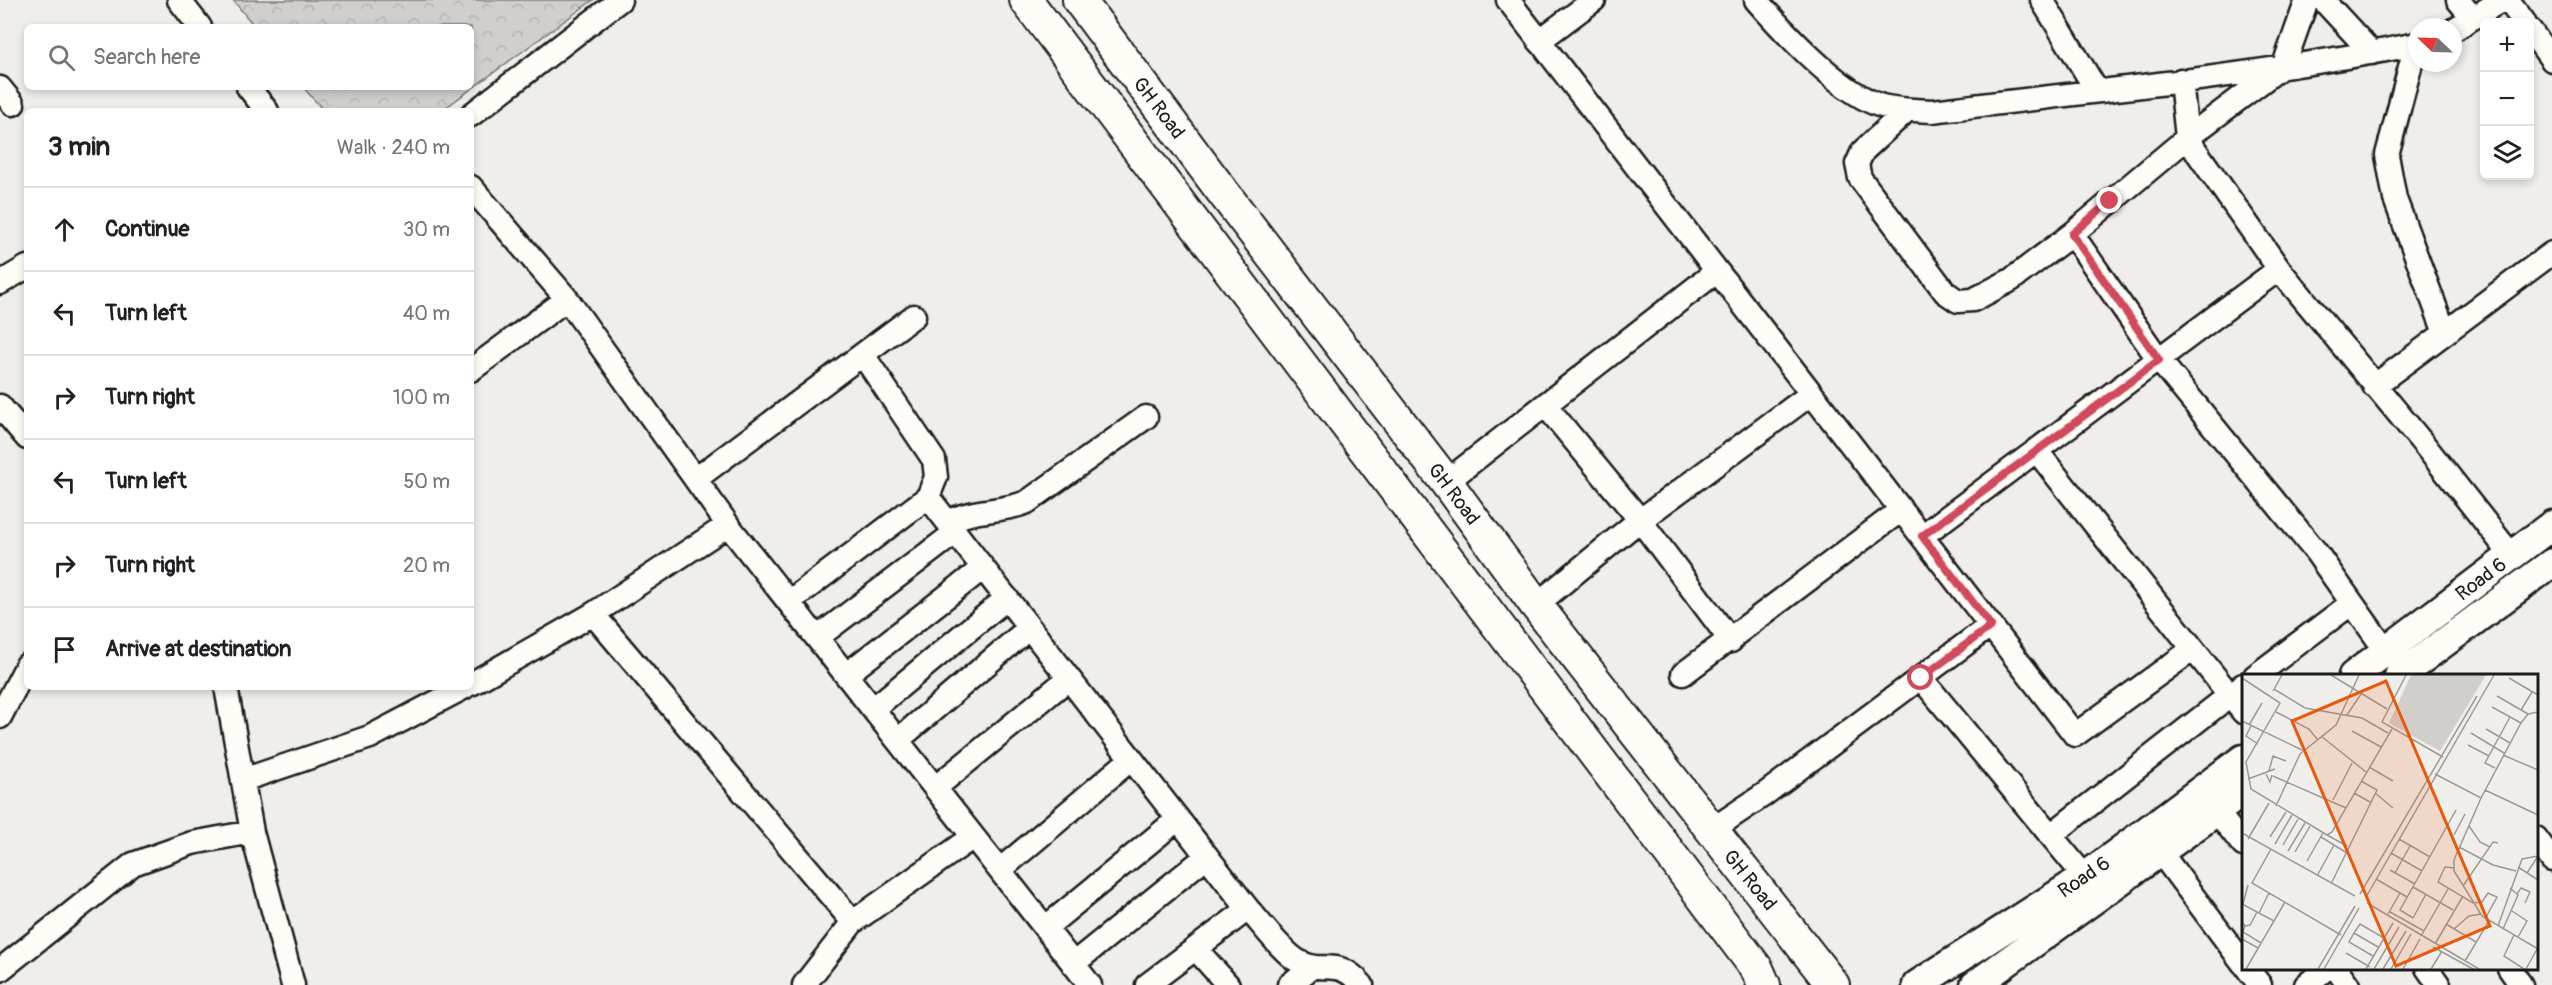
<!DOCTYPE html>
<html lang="en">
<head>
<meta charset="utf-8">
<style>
	:root { --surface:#fff; --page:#f6f6f6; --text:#202124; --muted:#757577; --line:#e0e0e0 }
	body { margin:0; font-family:Pangolin,sans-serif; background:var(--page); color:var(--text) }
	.controls { position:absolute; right:18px; top:18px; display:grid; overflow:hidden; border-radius:9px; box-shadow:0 3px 9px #0003 }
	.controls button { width:54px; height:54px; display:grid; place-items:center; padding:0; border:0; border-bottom:2px solid var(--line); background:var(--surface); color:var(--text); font:30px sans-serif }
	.compass { position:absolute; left:2408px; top:18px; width:54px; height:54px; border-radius:50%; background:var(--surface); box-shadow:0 3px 9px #0003; rotate:293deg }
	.stop { position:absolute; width:18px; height:18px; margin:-14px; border:4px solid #d1495b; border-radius:50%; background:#fff }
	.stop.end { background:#d1495b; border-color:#fff; box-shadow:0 2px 6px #0008 }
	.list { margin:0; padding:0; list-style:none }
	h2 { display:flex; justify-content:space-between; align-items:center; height:78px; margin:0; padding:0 24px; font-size:26px }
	h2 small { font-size:20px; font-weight:400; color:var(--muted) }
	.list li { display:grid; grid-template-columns:39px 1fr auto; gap:18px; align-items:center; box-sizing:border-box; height:84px; padding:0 24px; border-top:2px solid var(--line) }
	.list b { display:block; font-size:22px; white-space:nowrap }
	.list em { font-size:20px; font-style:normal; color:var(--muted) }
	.icon { flex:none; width:33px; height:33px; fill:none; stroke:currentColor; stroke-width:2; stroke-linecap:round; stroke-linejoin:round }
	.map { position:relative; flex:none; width:2552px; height:985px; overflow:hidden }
	.search { position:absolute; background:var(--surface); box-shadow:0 3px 9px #0003; left:24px; top:24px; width:450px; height:66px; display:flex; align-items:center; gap:15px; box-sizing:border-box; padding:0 21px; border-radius:9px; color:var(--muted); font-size:22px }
	.panel { position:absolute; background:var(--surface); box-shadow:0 3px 9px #0003; left:24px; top:108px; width:450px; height:582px; border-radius:9px }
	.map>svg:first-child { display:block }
</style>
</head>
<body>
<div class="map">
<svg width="2552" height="985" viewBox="0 0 2552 985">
	<defs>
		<pattern id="forest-crowns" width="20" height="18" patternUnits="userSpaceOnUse" patternTransform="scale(1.5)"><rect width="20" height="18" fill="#d0cfcc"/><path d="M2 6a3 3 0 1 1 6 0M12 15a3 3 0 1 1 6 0" fill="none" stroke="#b2b1af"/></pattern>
	</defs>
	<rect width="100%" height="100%" fill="#f0eeea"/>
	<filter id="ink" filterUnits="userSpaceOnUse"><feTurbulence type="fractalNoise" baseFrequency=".0167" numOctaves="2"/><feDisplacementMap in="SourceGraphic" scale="12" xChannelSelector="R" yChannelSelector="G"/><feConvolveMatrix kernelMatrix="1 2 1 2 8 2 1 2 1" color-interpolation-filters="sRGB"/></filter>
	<g filter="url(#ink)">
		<!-- forest -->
		<path fill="url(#forest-crowns)" stroke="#767674" stroke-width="1.5" d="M233 0H593L441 111H324L303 87H471V27H255Z"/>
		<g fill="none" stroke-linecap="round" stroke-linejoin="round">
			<!-- minor casing -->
			<g stroke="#1c1c1c" stroke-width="27">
				<path id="minor" d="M179 0 200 27
					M1508 0 2075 735 2193 649
					M1756 0C1785 33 1841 94 1882 106 1898 110 1916 110 1932 111 2094 91 2258 76 2417 44
					M2042 0 2097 91
					M2323 0 2372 53
					M2458 0 2473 18
					M2508 0 2524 22
					M2453 30 2502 0
					M2530 30 2552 60
					M1539 41 1594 0
					M2416 44 2387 155 2395 199 2445 333
					M2181 80 2187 138 2279 269 2426 447 2512 556
					M248 87 267 111
					M0 88 13 104
					M1907 110 1863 151 1857 164 1860 178 1945 292 1958 301 1973 300 2011 280 2072 234 2187 138 2284 65 2307 0
					M471 115 620 0
					M471 187 567 299 728 525 1090 985
					M2072 234 2159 360 2316 552 2386 651
					M0 283 27 267
					M863 355 934 460 936 477 928 497
					M471 370 567 299
					M2374 386 2552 253
					M0 406 27 438
					M1546 406 1640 520 1731 641
					M2036 450 2243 712
					M697 478 914 316
					M1446 482 1717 271
					M948 522C973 508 1001 513 1027 502L1146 417
					M1922 536 2279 269
					M790 601 928 497 1248 909C1262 924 1282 952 1298 961 1324 976 1336 955 1362 985
					M1536 605 1631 527 1811 394
					M593 614 853 922
					M818 637 956 532
					M847 674 983 568
					M1683 674 1901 510
					M2255 676 2352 603
					M1921 678 2085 877
					M471 684 593 614 728 525
					M226 687 252 832 293 985
					M873 709 1007 598
					M0 717 27 665
					M898 740 1029 628
					M243 780 370 737 465 687
					M935 788 1069 678
					M2217 812 2243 845
					M1710 831 1765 794 1991 625
					M2051 835 2243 685
					M2536 838 2552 860
					M2161 853 2243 963
					M1000 870 1131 759
					M1045 928 1178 819
					M1196 949 1228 985
					M1073 964 1207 856
					M2247 968 2260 985
					M2336 968 2348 985
					M2427 968 2439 985
					M2509 968 2521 985
					M0 970 133 864 192 843 252 832
					M804 985 853 922 973 837
					M1147 985 1248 909
					M1289 985 1312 967
					M2306 985 2327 968"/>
			</g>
			<!-- tertiary casing -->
			<g stroke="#1c1c1c" stroke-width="33">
				<path id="tertiary" d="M2353 676 2552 525
					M2399 676 2552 563
					M1917 985 2085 877 2243 759
					M1975 985 2243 792"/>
			</g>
			<!-- secondary casing -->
			<g stroke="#1c1c1c" stroke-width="36">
				<path id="secondary" d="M1026 0 1757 969 1764 985
					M1079 0 1222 191 1446 482 1536 605 1833 985"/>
			</g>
			<!-- minor -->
			<use href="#minor" stroke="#fdfcf7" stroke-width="22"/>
			<!-- tertiary -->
			<use href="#tertiary" stroke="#fdfcf7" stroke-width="28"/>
			<!-- secondary -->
			<use href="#secondary" stroke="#fdfcf7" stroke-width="32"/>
		</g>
	</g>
	<g fill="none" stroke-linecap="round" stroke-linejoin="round" filter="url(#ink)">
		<!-- route -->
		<path stroke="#d1495b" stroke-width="8" d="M1921 678 1991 626 1922 536 2159 360 2072 234 2110 201"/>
	</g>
	<g text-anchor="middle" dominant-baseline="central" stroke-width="6" stroke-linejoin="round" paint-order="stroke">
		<!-- street labels -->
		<g font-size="20" fill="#1c1c1c" stroke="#fdfcf7">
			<text transform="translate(1159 108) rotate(53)">GH Road</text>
			<text transform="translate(1454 494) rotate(53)">GH Road</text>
			<text transform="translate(2481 579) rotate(-37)">Road 6</text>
			<text transform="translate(2084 877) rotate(-34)">Road 6</text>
			<text transform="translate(1750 880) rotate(51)">GH Road</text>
		</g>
	</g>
	<!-- overview -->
	<g transform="translate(2242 674)">
		<rect width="296" height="296" fill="#f0eeea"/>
		<path d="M169 1H244L198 77 147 49Z" fill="#d0cfcc"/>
		<path fill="none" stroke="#9b9a98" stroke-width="1.5" d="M89 1 145 35M164 1 140 48 201 83M0 4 38 29 4 88 9 115 85 161 90 158 150 55M267 4 296 21M32 15 63 34 120 44 146 59M31 17 40 1M255 22 286 40M250 33 279 49M279 36 290 18M34 38 67 55 75 65M105 41 119 20M0 47 60 76M7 51 20 29M9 52 4 62 16 70M244 55 268 69M110 57 139 73M229 59 262 79M79 62 124 98M226 71 247 82M261 81 296 96M127 93 151 107M253 94 243 89 268 43M27 97 31 82 44 87M23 98 28 108 30 101M193 100 239 124 279 49 286 40 296 38M31 102 104 134M6 105 33 95M243 116 296 141M112 119 128 128M133 119 151 134M239 124 212 186V197L240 242 296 275M91 126 110 89M34 132 58 80 94 51 117 1M227 152 238 168 248 173M0 159 113 222M85 161 105 172M212 161 223 140M28 163 44 138M79 163 105 179M6 165 27 129M157 165 188 183M33 170 50 141M41 171 56 145M217 173 251 191 274 197M29 175 10 209 99 261M46 177 63 149M53 178 68 152M149 179 180 197M65 187 81 159M276 193 296 206M212 194 203 193 196 208 231 229 240 228 246 219 255 223 243 245M148 196 173 210M153 199 168 172M285 199 296 182M75 202 92 171M134 205 165 223M89 210 135 116 119 107M221 212 251 168 256 169M171 213 211 236M118 220 235 22M275 220 279 214 288 218 283 229M124 223 252 1M125 229 237 295M0 230 32 247M1 230 6 211M270 237 285 247 276 263M148 238 182 257M17 239 27 219M146 240 158 219M171 244 158 236 214 136M171 244 184 220M0 248 3 252 1 258 19 269M204 250 234 268M3 252 8 251 15 238M256 252 280 185 296 182M212 255 227 242 239 240M261 255 276 221 268 214M112 259 136 273M272 261 262 282 282 295M179 262 206 215M0 265 16 274M193 270 221 222M191 273 231 295M104 279 128 293M131 282 107 268 112 259 118 250 142 264M223 287 247 247M4 295 43 228M76 295 113 232M82 295 117 234M124 295 151 249M132 295 157 253M141 295 164 257M149 295 169 260M161 295 178 265M189 295 200 277M284 295 295 275"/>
		<path fill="#e8590c" fill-opacity="0.15" stroke="#e8590c" stroke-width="3" d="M144 7 248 252 154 292 50 47Z"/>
		<rect width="296" height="296" fill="none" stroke="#1c1c1c" stroke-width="3"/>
	</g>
</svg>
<div class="controls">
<button>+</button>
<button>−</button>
<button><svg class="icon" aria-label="layers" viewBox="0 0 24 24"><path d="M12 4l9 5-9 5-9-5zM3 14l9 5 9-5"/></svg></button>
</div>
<svg class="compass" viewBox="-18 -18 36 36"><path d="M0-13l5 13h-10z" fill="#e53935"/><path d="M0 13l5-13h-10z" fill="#757577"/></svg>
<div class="stop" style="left:1921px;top:678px"></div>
<div class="stop end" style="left:2110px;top:201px"></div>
<div class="search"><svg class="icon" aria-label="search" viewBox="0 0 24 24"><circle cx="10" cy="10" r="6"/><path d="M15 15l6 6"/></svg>Search here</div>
<section class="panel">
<h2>3 min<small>Walk · 240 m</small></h2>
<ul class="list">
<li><svg class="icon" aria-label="ahead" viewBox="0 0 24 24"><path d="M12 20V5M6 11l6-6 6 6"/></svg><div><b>Continue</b></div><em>30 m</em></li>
<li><svg class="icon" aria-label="left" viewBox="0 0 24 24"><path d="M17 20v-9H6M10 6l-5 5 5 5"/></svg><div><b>Turn left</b></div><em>40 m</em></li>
<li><svg class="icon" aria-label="right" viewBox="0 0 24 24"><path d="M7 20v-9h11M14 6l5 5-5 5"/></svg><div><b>Turn right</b></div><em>100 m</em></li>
<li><svg class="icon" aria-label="left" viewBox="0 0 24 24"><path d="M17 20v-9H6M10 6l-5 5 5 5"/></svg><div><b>Turn left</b></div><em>50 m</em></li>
<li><svg class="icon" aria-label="right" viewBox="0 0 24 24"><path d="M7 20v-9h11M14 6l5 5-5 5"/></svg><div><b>Turn right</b></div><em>20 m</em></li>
<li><svg class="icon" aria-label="arrive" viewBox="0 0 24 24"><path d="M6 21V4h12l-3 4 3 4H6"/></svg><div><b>Arrive at destination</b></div></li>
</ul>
</section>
</div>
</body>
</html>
